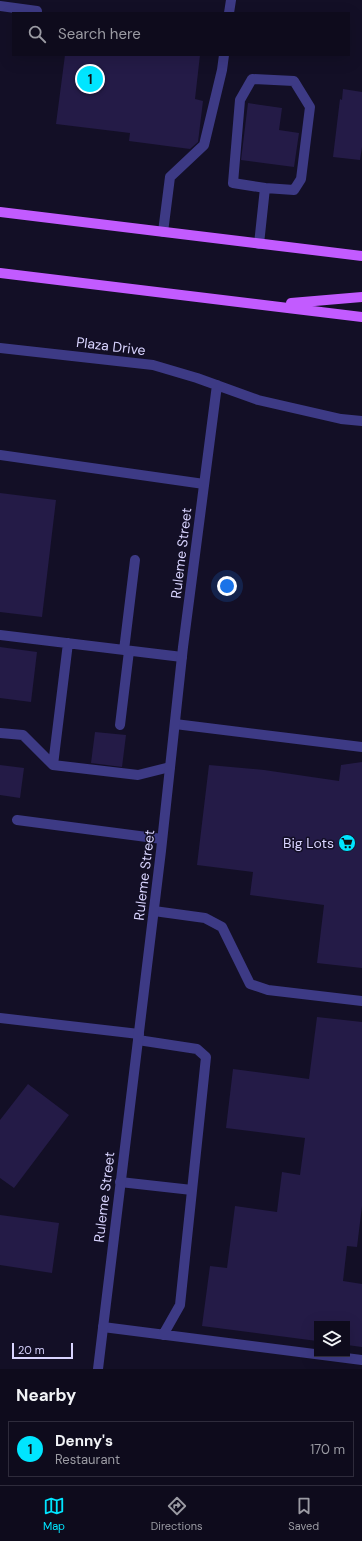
<!DOCTYPE html>
<html lang="en">
<head>
<meta charset="utf-8">
<style>
	:root { --surface:#0e0b1c; --page:#1c1929; --text:#f1f3f6; --muted:#9b9ba3; --line:#2e2b3b; --accent:#00e5ff }
	body { margin:0; font-family:"DM Sans",sans-serif; background:var(--page); color:var(--text) }
	.controls { position:absolute; right:12px; bottom:12px; display:grid; overflow:hidden; border-radius:0px; box-shadow:0 4px 16px #0002 }
	.controls button { width:36px; height:36px; display:grid; place-items:center; padding:0; border:0; border-bottom:1px solid var(--line); background:var(--surface); color:var(--text); font:20px sans-serif }
	.scale { position:absolute; left:12px; bottom:10px; width:61px; box-sizing:border-box; padding-left:4px; border:2px solid #d9d4ff; border-top:0; font-size:11px; line-height:14px; white-space:nowrap; color:#d9d4ff; -webkit-text-stroke:3px #130f26; paint-order:stroke }
	.you { position:absolute; left:227px; top:586px; width:14px; height:14px; margin:-10px; border:3px solid #fff; border-radius:50%; background:#1a73e8; box-shadow:0 0 0 6px #1a73e833 }
	.badge { display:grid; place-items:center; width:26px; height:26px; border-radius:50%; background:var(--accent); color:#111; font-size:13px; font-weight:700 }
	.pin { position:absolute; translate:-50% -50%; border:2px solid #fff; box-shadow:0 1px 4px #0006 }
	.list { margin:0; padding:0; list-style:none }
	h2 { display:flex; justify-content:space-between; align-items:center; height:52px; margin:0; padding:0 16px; font-size:17px }
	h2 small { font-size:13px; font-weight:400; color:var(--muted) }
	.list li { display:grid; grid-template-columns:26px 1fr auto; gap:12px; align-items:center; box-sizing:border-box; height:56px; margin:0 8px 8px; padding:0 8px; border:1px solid var(--line); border-radius:0px }
	.list b { display:block; font-size:15px; white-space:nowrap }
	.list p { margin:0; font-size:13px; white-space:nowrap; color:var(--muted) }
	.list em { font-size:13px; font-style:normal; color:var(--muted) }
	.icon { flex:none; width:22px; height:22px; fill:none; stroke:currentColor; stroke-width:2; stroke-linecap:round; stroke-linejoin:round }
	.map { position:relative; flex:none; width:362px; height:1369px; overflow:hidden }
	.search { position:absolute; background:var(--surface); box-shadow:0 4px 16px #0002; left:12px; right:12px; top:12px; height:44px; display:flex; align-items:center; gap:10px; box-sizing:border-box; padding:0 14px; border-radius:0px; color:var(--muted); font-size:15px }
	.sheet { height:116px; background:var(--surface) }
	nav { display:flex; justify-content:space-around; align-items:center; box-sizing:border-box; height:56px; border-top:1px solid var(--line); background:var(--surface); font-size:11px; color:var(--muted) }
	nav a { display:grid; justify-items:center; gap:2px }
	nav .on { color:var(--accent) }
	.map>svg:first-child { display:block }
</style>
</head>
<body>
<div class="map">
<svg width="362" height="1369" viewBox="0 0 362 1369">
	<rect width="100%" height="100%" fill="#130f26"/>
	<!-- building -->
	<path fill="#241b47" d="M65 55H200L195 99 203 101 198 142 190 149 129 141 130 133 56 124Z
		M343 89 362 92V147L360 160 333 157 340 99 342 100Z
		M248 103 282 108 279 130 299 133 294 167 241 160Z
		M0 493 56 500 42 617 0 612Z
		M0 647 37 652 31 702 0 698Z
		M95 732 126 735 122 767 91 763Z
		M362 762V968L317 963 324 905 250 895 253 872 197 865 209 765 264 770 339 781 341 765Z
		M0 765 24 768 20 798 0 795Z
		M317 1017 362 1022V1206L357 1247 347 1246 343 1281 362 1284V1347L347 1345V1324H317V1341L202 1326 210 1266 227 1268 235 1206 277 1212 282 1172 300 1175 305 1138 226 1128 233 1069 309 1079Z
		M28 1084 69 1115 14 1188 0 1178V1120Z
		M0 1215 59 1223 52 1273 0 1265Z"/>
	<g fill="none" stroke-linecap="round" stroke-linejoin="round">
		<!-- lane -->
		<path stroke="#3d3a85" stroke-width="10" d="M0 6 37 11
			M229 13 231 0
			M163 232 170 177 204 145 222 70 224 55
			M259 244 265 188 233 183 240 100 252 79 294 81 310 107 301 179 294 190 265 188
			M0 455 204 484
			M0 635 182 657
			M124 650 135 560
			M175 724 362 747
			M120 725 129 651
			M0 733 23 735 53 765 138 775 170 767
			M53 765 68 643
			M17 820 162 839
			M154 911 205 918 222 927 250 984 268 990 362 1001
			M0 1018 139 1034
			M138 1040 197 1049 206 1057 180 1305 163 1335
			M120 1182 192 1190
			M103 1327 362 1360"/>
		<!-- street -->
		<path stroke="#3d3a85" stroke-width="10" d="M0 348 153 365 197 378 258 400 341 419 362 421
			M98 1369 161 851 183 647 217 385"/>
		<!-- primary -->
		<path stroke="#c25bff" stroke-width="10" d="M0 212 362 256
			M0 273 362 317
			M291 303 362 297"/>
	</g>
	<!-- icons -->
	<defs>
		<g id="supermarket-disc" transform="scale(0.9)"><circle r="9.5" fill="#00e5ff" stroke="#130f26"/><path d="M-6-5.5h2.5l.6 2H6L4.5 2H-2.5L-4.4-4H-6ZM-1.5 3.2a1.3 1.3 0 1 0 .1 0ZM3 3.2a1.3 1.3 0 1 0 .1 0Z" fill="#111"/></g>
	</defs>
	<g fill-rule="evenodd">
		<use href="#supermarket-disc" x="347" y="843"/>
	</g>
	<g text-anchor="middle" dominant-baseline="central" stroke-width="3" stroke-linejoin="round" paint-order="stroke">
		<!-- street labels -->
		<g font-size="14" fill="#d9d4ff" stroke="#130f26">
			<text transform="translate(111 346) rotate(7)">Plaza Drive</text>
			<text transform="translate(181 553) rotate(-83)">Ruleme Street</text>
			<text transform="translate(144 875) rotate(-83)">Ruleme Street</text>
			<text transform="translate(104 1197) rotate(-83)">Ruleme Street</text>
		</g>
		<!-- poi labels -->
		<g font-size="14" fill="#d9d4ff" stroke="#130f26" text-anchor="end">
			<text x="334" y="843">Big Lots</text>
		</g>
	</g>
</svg>
<div class="controls">
<button><svg class="icon" aria-label="layers" viewBox="0 0 24 24"><path d="M12 4l9 5-9 5-9-5zM3 14l9 5 9-5"/></svg></button>
</div>
<div class="scale">20 m</div>
<div class="you"></div>
<div class="pin badge" style="left:90px;top:79px">1</div>
<div class="search"><svg class="icon" aria-label="search" viewBox="0 0 24 24"><circle cx="10" cy="10" r="6"/><path d="M15 15l6 6"/></svg>Search here</div>
</div>
<section class="sheet">
<h2>Nearby<small></small></h2>
<ul class="list">
<li><span class="badge">1</span><div><b>Denny's</b><p>Restaurant</p></div><em>170 m</em></li>
</ul>
</section>
<nav>
<a class="on"><svg class="icon" aria-label="map" viewBox="0 0 24 24"><path d="M3 6l6-2 6 2 6-2v14l-6 2-6-2-6 2zM9 4v14M15 6v14"/></svg>Map</a>
<a><svg class="icon" aria-label="directions" viewBox="0 0 24 24"><path d="M12 3l9 9-9 9-9-9zM9 14v-3h6M13 9l2 2-2 2"/></svg>Directions</a>
<a><svg class="icon" aria-label="saved" viewBox="0 0 24 24"><path d="M7 4h10v16l-5-4-5 4z"/></svg>Saved</a>
</nav>
</body>
</html>
